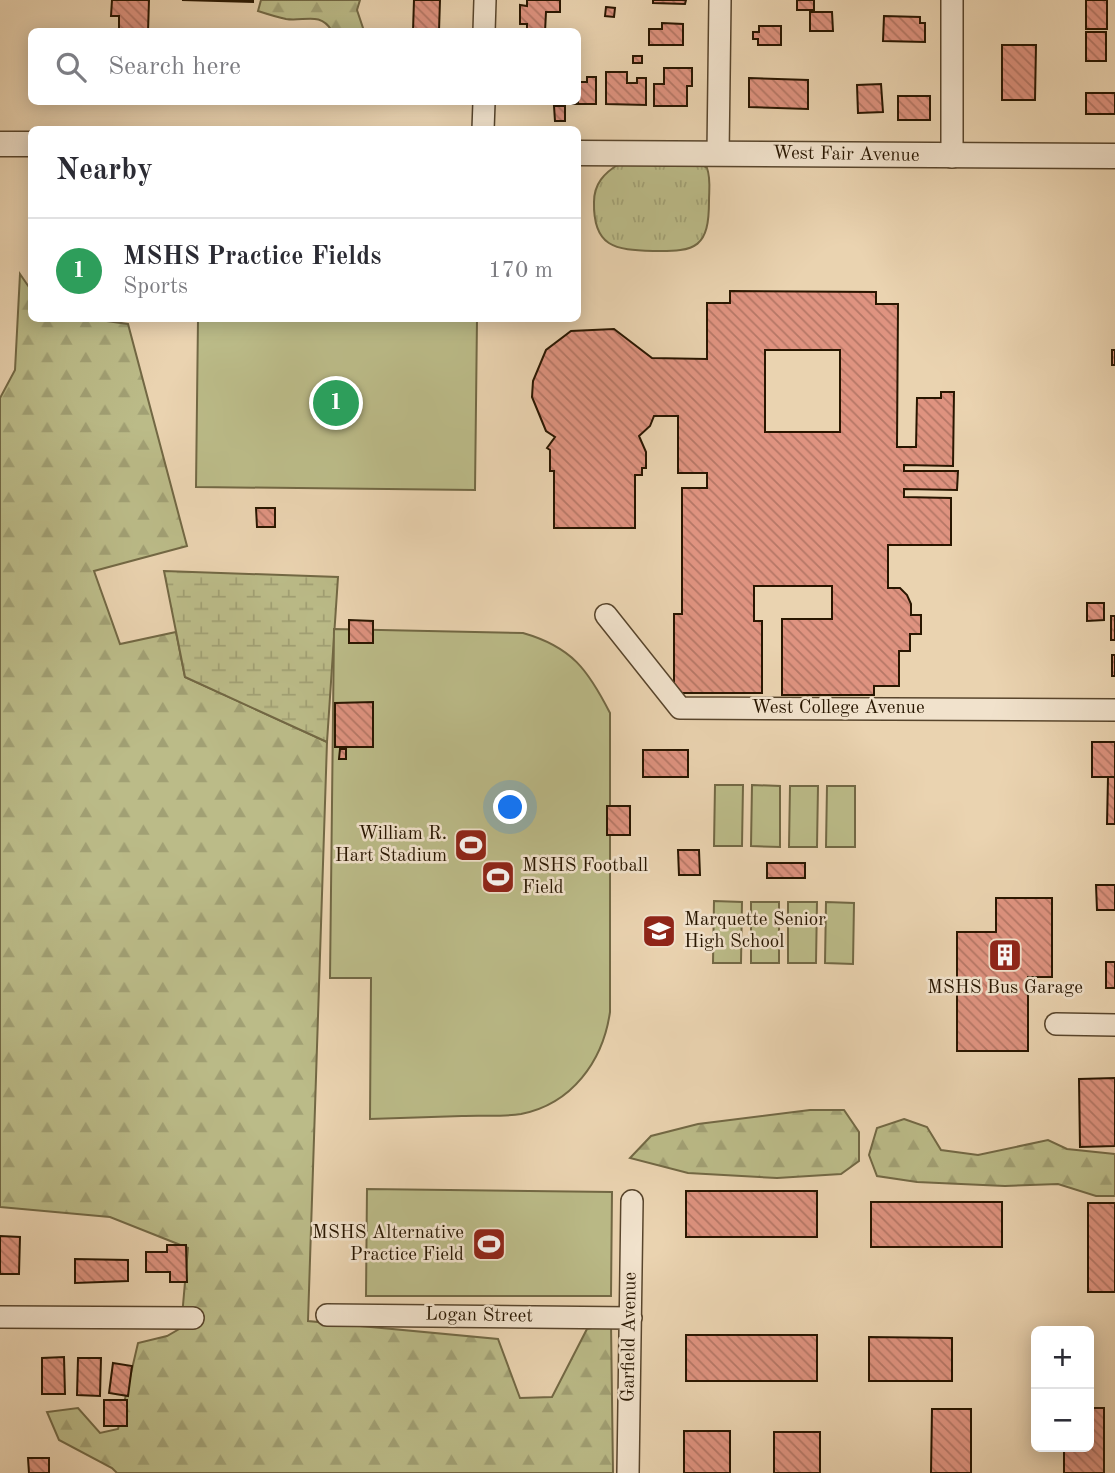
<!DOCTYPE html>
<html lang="en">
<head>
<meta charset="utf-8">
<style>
	:root { --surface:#fff; --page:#f2f2f3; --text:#2b2b33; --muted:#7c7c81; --line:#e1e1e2; --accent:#2563eb }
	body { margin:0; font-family:"Old Standard TT",serif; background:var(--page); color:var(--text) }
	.controls { position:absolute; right:21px; bottom:21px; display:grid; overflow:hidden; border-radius:10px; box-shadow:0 4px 18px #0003 }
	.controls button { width:63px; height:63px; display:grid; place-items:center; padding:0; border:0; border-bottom:2px solid var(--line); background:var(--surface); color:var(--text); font:35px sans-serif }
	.you { position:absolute; left:511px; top:808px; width:24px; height:24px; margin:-18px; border:5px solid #fff; border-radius:50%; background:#1a73e8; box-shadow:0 0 0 10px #1a73e833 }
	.badge { display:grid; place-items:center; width:46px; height:46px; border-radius:50%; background:var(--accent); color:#fff; font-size:23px; font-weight:700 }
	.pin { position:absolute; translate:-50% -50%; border:4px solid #fff; box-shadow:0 2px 7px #0006 }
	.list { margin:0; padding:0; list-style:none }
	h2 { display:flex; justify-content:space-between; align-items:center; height:91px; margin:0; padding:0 28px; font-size:30px }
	h2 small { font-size:23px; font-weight:400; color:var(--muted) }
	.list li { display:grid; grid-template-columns:46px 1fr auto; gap:21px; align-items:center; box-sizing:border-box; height:105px; padding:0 28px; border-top:2px solid var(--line) }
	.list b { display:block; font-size:26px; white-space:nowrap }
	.list p { margin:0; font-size:23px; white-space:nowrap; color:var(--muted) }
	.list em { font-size:23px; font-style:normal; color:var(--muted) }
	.icon { flex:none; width:38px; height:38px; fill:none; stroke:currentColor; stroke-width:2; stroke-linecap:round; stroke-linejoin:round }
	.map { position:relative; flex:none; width:1115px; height:1473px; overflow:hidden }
	.search { position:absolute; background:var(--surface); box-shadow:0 4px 18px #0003; left:28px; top:28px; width:553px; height:77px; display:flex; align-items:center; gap:18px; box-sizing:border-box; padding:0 24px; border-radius:10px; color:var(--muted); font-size:26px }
	.panel { position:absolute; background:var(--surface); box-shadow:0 4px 18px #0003; left:28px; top:126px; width:553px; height:196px; border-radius:10px }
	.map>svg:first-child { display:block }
</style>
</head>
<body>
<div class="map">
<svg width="1115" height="1473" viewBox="0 0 1115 1473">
	<defs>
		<pattern id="grass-tufts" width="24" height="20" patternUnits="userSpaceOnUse" patternTransform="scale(1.75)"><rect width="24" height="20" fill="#bb8"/><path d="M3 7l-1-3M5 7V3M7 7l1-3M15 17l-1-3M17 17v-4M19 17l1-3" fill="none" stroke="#a1a074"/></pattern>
		<pattern id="forest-firs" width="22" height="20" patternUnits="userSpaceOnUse" patternTransform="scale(1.75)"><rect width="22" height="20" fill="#bb8"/><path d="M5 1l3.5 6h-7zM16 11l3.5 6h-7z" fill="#a1a074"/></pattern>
		<pattern id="wetland-marsh" width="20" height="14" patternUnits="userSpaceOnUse" patternTransform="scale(1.75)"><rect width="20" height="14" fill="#bb8"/><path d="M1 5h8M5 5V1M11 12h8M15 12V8" fill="none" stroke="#a1a074"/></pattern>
		<pattern id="building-back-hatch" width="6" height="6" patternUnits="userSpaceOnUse" patternTransform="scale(1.75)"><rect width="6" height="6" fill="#df9380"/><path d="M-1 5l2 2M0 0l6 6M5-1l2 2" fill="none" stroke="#b57766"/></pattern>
	</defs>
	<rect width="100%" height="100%" fill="#ead3b0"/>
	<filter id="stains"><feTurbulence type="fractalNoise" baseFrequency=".00286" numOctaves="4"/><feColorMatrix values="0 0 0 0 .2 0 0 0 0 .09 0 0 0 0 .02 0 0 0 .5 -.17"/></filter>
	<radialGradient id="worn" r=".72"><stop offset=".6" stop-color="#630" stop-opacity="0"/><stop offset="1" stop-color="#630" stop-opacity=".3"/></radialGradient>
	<!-- grass -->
	<path fill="url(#grass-tufts)" stroke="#726844" stroke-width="2" d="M619 164 702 165 707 168C711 179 709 190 709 201 709 247 697 252 653 251 615 250 593 247 594 202 594 184 604 173 619 164Z"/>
	<!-- forest -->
	<path fill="url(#forest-firs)" stroke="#726844" stroke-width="2" d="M261 0H360L357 10 364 31H332C320 11 304 22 286 19 277 17 267 14 258 11Z
		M20 274 31 290 32 318 92 319 128 324 187 546 94 571 120 644 176 632 185 677 327 742 308 1321 498 1339 520 1398 552 1397 587 1329 611 1324 613 1473H117L112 1468 59 1440 47 1412 78 1408 100 1433 118 1429 138 1343 167 1336 181 1328 188 1248 110 1217 0 1207V398L15 370Z
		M810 1110H844L859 1132V1161L841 1174 777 1178 688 1173 630 1158 651 1136 698 1124Z
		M904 1119 927 1127 941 1150 978 1155 1048 1140 1067 1149 1115 1154V1196H1096L1058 1184 1005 1186 917 1182 877 1176 869 1155 877 1128Z"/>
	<!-- wetland -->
	<path fill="url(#wetland-marsh)" stroke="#726844" stroke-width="2" d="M164 571 338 577 327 742 185 677Z"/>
	<!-- pitch -->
	<path fill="#bb8" stroke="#726844" stroke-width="2" d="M198 319H477L475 490 196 487Z
		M334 629 523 633C572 647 588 670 610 713V1012C603 1061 572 1104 521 1114 502 1117 481 1115 462 1116 431 1117 401 1118 370 1119L371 978H330Z
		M715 785H743L742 846H714Z
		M752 785 780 786V847L751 846Z
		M790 786H818L817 847H789Z
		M827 786H855V847H826Z
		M714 901 742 902 741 963H713Z
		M751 902H779V963H751Z
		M788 902H817L816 963H788Z
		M826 902 854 903 853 964 825 963Z
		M367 1189 612 1192 611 1296H366Z"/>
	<!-- building -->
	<path fill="url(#building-back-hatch)" stroke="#281600" stroke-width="2" fill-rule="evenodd" d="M112 0H149L148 32H119V16H111Z
		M182 0H253V2Z
		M414 0H440L439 31H413Z
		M527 0H560V12H546L545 32H527V24H520V5L527 6Z
		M653 0H686L685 4 653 3Z
		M797 0H814V10H797Z
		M1086 0H1107V29H1086Z
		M606 7 615 8 614 17 605 16Z
		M810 12H832L833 31H810Z
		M884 16 920 17V23H925V42L883 41Z
		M662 23 683 24V45H649V29H662Z
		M759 26H781V45H758V39H753V32H759Z
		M1086 32H1106V61H1086Z
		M1002 45H1036L1035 100H1002Z
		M633 56H642V63H633Z
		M664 68H692V86H687V106H654V84H664Z
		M606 72H627V83H637V78H646V105L606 104Z
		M587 77H596V104H556V102H578V82H587Z
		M749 78 808 80V109L749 107Z
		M881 84 883 112 858 113 857 85Z
		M1086 93H1115V114H1086Z
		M898 96H930V120H898Z
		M554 106H565V121H555Z
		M730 291 876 292V304H898L897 447H916L917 398H941V392H954L953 466 904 465V471H958L957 490 904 489V497L951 498V545H888V588H900L907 595 911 604V615H921V634H910V651H899V686H874V695H782V619H832V586H754V621H762V693H674V614H682V488H707V473H678V416H654L650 426 639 436 646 452V468H642V475H635V528H554V471H550V450L547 448 555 437 546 431 532 397 533 381 546 350 571 331 614 329 652 358 707 359V303H730ZM765 350H840V432H765Z
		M1112 350H1115V365H1112Z
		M256 508H275V527H257Z
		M1087 603H1104V620L1087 621Z
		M1111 616H1115V640H1111Z
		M349 620 373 621V643H349Z
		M1112 655H1115V676H1112Z
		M373 702V747H335V703Z
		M1092 742H1115V777H1092Z
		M340 749H346V759H339Z
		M643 750H688V777H643Z
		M1108 777H1115V824H1107Z
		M607 806H630V835H607Z
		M678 850H699L700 875H679Z
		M767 863H805V878H767Z
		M1096 885H1115V910H1097Z
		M996 898H1052V977H1028V1051H957V932H996Z
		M1106 962H1115V988H1106Z
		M1115 1078V1146L1080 1147 1079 1079Z
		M686 1191H817V1237H686Z
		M871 1202H1002V1247H871Z
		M1088 1203H1115V1292H1088Z
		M0 1236 20 1237 19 1274H0Z
		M167 1245H186L187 1282H170V1272H146V1252H167Z
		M75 1259 128 1260V1281L75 1283Z
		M686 1335H817V1381H686Z
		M869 1337 952 1338V1381H869Z
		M64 1357 65 1394H42V1358Z
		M78 1358H101L100 1396 77 1395Z
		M113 1363 132 1366 128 1396 109 1393Z
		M104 1400H127V1426H104Z
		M1089 1408H1104V1473H1064V1447H1089Z
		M932 1409H971V1473H931Z
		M684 1431H730V1473H684Z
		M774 1432H820V1473H774Z
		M28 1458H49V1473H29Z"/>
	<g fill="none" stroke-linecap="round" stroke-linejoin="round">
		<!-- minor casing -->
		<g stroke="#58452c" stroke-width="24">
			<path id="minor" d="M484 32 485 0
				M483 130 484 102
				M718 154 720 0
				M952 157V0
				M606 615 680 708 1115 710
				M1056 1024 1115 1025
				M327 1315 631 1318
				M0 1317 193 1318
				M628 1473 632 1201"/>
		</g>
		<!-- tertiary casing -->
		<g stroke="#58452c" stroke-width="27">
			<path id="tertiary" d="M0 144H32
				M578 153 1115 156"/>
		</g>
		<!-- minor -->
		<use href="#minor" stroke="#f1e2cc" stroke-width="21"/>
		<!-- tertiary -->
		<use href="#tertiary" stroke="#f1e2cc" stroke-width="24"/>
	</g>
	<!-- icons -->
	<defs>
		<g id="stadium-square" transform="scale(1.75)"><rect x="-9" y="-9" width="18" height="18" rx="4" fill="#8f2418" stroke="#f1e2cc"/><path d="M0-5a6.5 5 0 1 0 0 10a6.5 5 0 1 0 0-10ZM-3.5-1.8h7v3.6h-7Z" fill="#fff"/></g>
		<g id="school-square" transform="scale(1.75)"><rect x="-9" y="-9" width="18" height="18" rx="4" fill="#8f2418" stroke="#f1e2cc"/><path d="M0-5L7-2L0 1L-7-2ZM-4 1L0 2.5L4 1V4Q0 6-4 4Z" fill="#fff"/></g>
		<g id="building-square" transform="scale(1.75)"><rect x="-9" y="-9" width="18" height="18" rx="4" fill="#8f2418" stroke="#f1e2cc"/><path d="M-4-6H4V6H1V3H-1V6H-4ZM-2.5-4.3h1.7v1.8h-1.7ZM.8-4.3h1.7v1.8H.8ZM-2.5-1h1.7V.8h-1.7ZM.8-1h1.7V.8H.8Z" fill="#fff"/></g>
	</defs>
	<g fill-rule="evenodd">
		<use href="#stadium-square" x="471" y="845"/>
		<use href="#stadium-square" x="498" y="877"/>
		<use href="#school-square" x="659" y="931"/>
		<use href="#building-square" x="1005" y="955"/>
		<use href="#stadium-square" x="489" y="1244"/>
	</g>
	<g text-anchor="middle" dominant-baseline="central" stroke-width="5" stroke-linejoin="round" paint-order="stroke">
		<!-- street labels -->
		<g font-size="19" fill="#281600" stroke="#f1e2cc">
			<text transform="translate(846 155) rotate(1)">West Fair Avenue</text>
			<text x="838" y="708">West College Avenue</text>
			<text transform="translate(479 1316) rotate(1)">Logan Street</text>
			<text transform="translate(630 1337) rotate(-89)">Garfield Avenue</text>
		</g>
		<!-- poi labels -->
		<g font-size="19" fill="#281600" stroke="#f1e2cc" text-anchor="end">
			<text x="447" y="834">William R.<tspan x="447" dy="22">Hart Stadium</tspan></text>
			<text x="522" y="866" text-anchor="start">MSHS Football<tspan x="522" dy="22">Field</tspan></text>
			<text x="684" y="920" text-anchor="start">Marquette Senior<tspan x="684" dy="22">High School</tspan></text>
			<text x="1005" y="988" text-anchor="middle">MSHS Bus Garage</text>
			<text x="464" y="1233">MSHS Alternative<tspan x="464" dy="22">Practice Field</tspan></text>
		</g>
	</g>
	<rect width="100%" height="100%" filter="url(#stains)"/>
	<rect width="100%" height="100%" fill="url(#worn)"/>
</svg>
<div class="controls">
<button>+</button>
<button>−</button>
</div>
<div class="you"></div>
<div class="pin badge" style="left:336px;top:403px;background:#2e9e5b">1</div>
<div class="search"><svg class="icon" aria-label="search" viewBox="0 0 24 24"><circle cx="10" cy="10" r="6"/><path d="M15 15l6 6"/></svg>Search here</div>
<section class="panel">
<h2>Nearby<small></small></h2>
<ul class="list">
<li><span class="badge" style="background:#2e9e5b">1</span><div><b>MSHS Practice Fields</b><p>Sports</p></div><em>170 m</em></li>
</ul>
</section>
</div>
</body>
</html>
